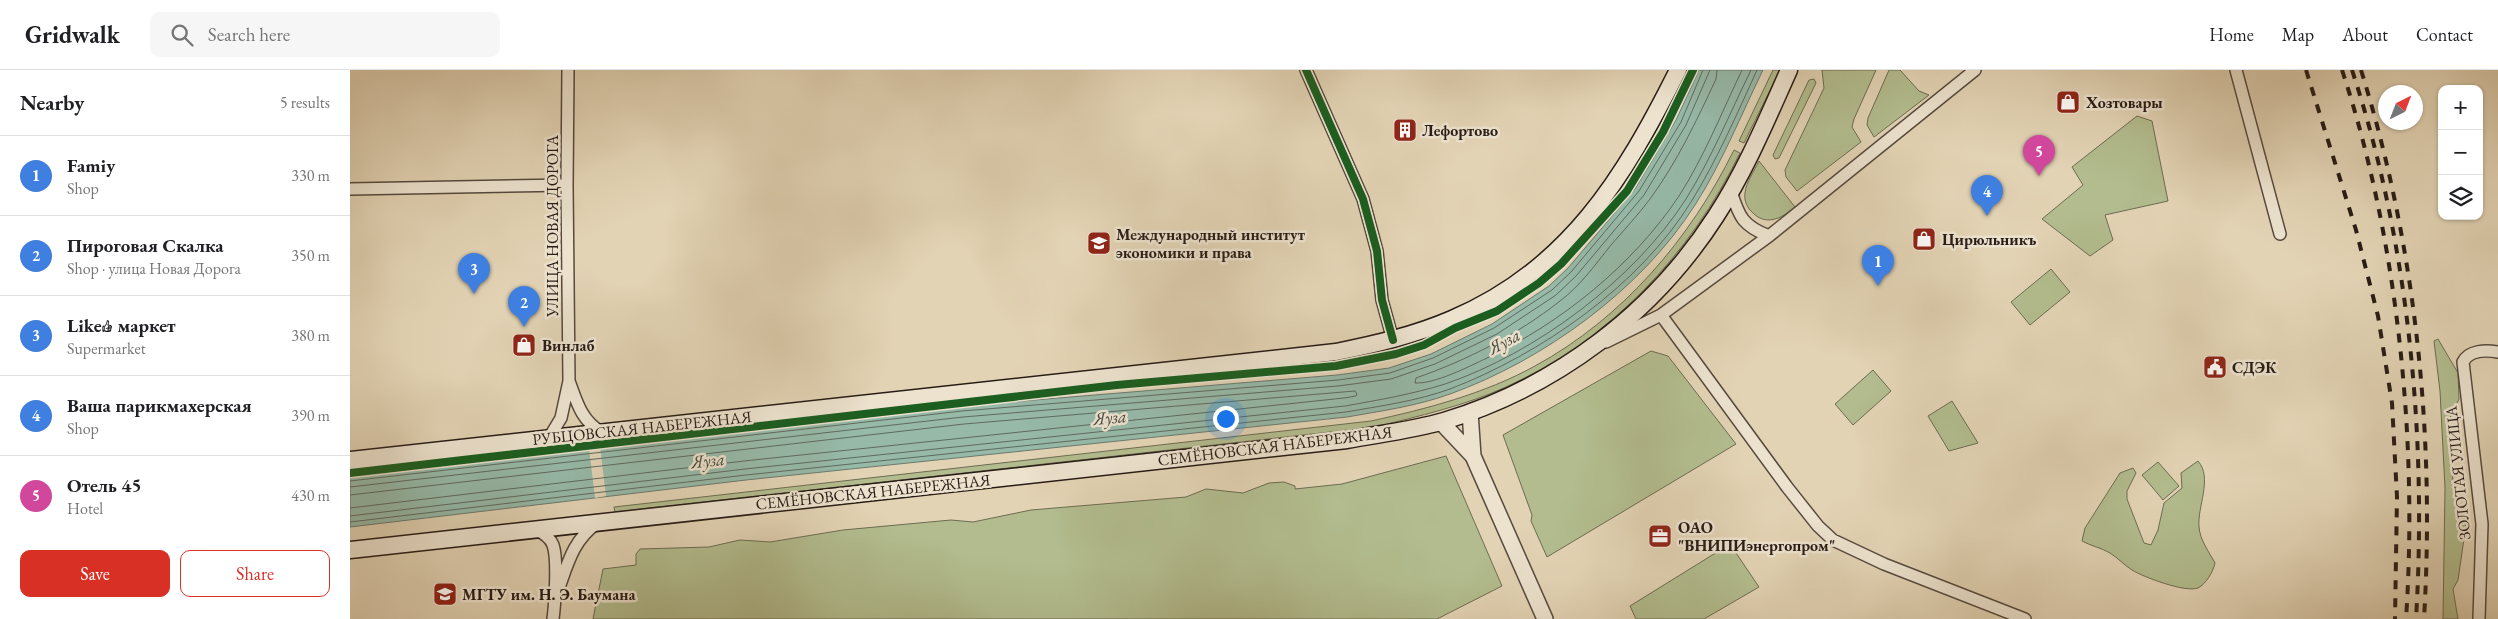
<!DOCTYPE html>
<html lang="en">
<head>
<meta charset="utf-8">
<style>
	:root { --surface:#fff; --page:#f6f6f6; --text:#202124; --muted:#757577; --line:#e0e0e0; --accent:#d93025 }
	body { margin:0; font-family:"EB Garamond",serif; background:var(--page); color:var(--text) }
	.controls { position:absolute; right:15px; top:15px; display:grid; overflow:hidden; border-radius:10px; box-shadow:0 1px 4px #0004 }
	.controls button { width:45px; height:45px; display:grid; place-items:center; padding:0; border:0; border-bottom:1px solid var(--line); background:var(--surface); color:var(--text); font:25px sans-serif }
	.compass { position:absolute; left:2028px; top:15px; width:45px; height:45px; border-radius:50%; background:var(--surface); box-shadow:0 1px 4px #0004; rotate:42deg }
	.you { position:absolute; left:875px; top:348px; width:18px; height:18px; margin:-12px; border:4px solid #fff; border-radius:50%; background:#1a73e8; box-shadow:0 0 0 8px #1a73e833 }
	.badge { display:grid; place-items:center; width:32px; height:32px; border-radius:50%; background:var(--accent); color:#fff; font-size:16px; font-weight:700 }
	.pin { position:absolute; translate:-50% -41px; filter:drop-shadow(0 1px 2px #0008) }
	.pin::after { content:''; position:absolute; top:26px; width:18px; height:15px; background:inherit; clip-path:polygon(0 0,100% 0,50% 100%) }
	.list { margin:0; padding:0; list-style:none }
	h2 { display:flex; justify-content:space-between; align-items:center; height:65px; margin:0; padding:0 20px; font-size:21px }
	h2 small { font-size:16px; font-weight:400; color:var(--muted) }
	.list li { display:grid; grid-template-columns:32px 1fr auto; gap:15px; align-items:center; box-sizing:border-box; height:80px; padding:0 20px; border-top:1px solid var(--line) }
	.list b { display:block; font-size:19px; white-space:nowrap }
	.list p { margin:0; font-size:16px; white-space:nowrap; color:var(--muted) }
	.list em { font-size:16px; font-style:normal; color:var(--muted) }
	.actions { display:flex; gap:10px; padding:15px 20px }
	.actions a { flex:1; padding:11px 0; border:1px solid var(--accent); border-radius:10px; text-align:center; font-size:18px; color:var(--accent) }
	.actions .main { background:var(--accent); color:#fff }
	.icon { flex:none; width:28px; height:28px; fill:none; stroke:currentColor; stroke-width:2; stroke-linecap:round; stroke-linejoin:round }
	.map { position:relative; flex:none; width:2148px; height:549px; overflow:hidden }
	header { display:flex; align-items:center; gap:30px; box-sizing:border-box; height:70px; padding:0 25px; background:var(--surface); border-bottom:1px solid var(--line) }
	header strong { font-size:24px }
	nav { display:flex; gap:28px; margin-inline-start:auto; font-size:18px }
	.search { width:350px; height:45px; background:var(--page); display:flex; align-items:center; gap:12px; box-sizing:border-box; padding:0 18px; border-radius:10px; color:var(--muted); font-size:19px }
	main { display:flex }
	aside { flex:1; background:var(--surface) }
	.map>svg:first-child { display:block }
</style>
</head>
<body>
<header>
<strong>Gridwalk</strong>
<div class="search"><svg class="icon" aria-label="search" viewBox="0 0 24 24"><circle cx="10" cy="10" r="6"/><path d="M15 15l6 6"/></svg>Search here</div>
<nav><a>Home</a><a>Map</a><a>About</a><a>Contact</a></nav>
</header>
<main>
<aside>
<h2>Nearby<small>5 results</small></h2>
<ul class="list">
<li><span class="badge" style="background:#3f7fe0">1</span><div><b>Famiy</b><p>Shop</p></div><em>330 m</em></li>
<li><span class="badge" style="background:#3f7fe0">2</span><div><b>Пироговая Скалка</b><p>Shop · улица Новая Дорога</p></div><em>350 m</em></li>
<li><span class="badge" style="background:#3f7fe0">3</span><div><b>Like👍 маркет</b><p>Supermarket</p></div><em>380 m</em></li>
<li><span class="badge" style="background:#3f7fe0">4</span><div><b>Ваша парикмахерская</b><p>Shop</p></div><em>390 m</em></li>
<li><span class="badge" style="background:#d1479c">5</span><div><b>Отель 45</b><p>Hotel</p></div><em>430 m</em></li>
</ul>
<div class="actions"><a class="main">Save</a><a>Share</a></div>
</aside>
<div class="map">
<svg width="2148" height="549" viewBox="0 0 2148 549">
	<rect width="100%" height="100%" fill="#e2d3b4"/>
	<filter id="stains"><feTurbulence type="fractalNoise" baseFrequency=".004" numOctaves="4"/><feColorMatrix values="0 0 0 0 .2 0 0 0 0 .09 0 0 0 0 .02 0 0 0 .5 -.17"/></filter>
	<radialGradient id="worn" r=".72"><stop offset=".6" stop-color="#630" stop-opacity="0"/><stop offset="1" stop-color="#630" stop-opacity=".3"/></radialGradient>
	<!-- green -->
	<path fill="#b2bc8e" stroke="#6d6c52" d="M1423 0H1430L1394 73 1389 71Z
		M1472 0H1526L1504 49 1502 57 1511 72 1447 121 1436 107 1435 100 1474 18Z
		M1539 0H1550L1569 21 1579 25 1524 67 1517 55 1518 48Z
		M1464 9 1466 13 1429 88 1425 89 1423 85 1459 10Z
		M1787 46 1802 51 1818 131 1755 145 1763 170 1740 186 1692 149 1733 115 1722 97Z
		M1384 80 1390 83C1340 185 1260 270 1156 317 1114 336 1069 346 1025 357L265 442 264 437 1021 351C1076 339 1134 324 1185 296 1273 248 1340 169 1384 80Z
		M1409 91 1445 137C1431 149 1415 157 1401 141 1396 136 1394 129 1395 123 1396 112 1405 100 1409 91Z
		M1701 199 1720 222 1680 255 1661 232Z
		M2088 269 2108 303 2109 329 2099 350 2104 428 2117 448 2108 510 2103 519 2108 549H2093L2095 418 2090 321 2084 271Z
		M1301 281 1318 286 1386 374 1197 487 1181 451 1182 445 1153 365Z
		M1523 300 1541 321 1503 355 1485 334Z
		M1602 331 1628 373 1599 381 1578 346Z
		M1096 386 1152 516 1087 549H243L253 499 286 495V484L290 479 359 477 390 470 420 472 493 460 601 450 623 452 681 440 836 427 856 419 893 423 919 413 934 412 945 416V419L992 414Z
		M1848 391C1863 408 1847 437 1849 457 1850 470 1859 482 1865 493 1863 502 1856 514 1848 518 1836 523 1793 507 1782 500 1774 495 1768 488 1760 483 1752 478 1741 476 1732 471L1735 458 1770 403 1783 398 1786 403 1777 421V429L1794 473 1801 475 1808 460 1814 433 1832 418 1831 403Z
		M1808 392 1829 416 1813 430 1792 405Z
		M1380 474 1409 517 1354 549H1286L1280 536Z"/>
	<!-- water -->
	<path fill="#96b9a8" stroke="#6a7a6e" d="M1349 0H1413C1391 45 1372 93 1345 135 1291 220 1194 290 1100 324 1067 336 1031 341 997 347L396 410 0 457V406L612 336 987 305 1039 298 1081 284 1142 254 1199 216 1218 198 1285 119 1326 50Z"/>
	<!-- pier -->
	<path fill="#e2d3b4" d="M250 376 256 426 245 428 239 378Z"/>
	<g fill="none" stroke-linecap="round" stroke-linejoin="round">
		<!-- shore -->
		<path stroke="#5f6a5f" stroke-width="1" d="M1367 0 1366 9C1347 50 1327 92 1300 129 1288 145 1274 160 1261 175 1245 195 1230 216 1210 231 1167 265 1117 290 1066 308L1065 313C1085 314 1118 297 1137 288 1211 253 1283 195 1329 126 1354 87 1372 42 1392 0
			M0 411 612 341 988 310 1040 303 1083 288 1144 258 1202 220 1221 202 1289 121 1331 52 1353 0
			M0 417 613 347 988 316 1041 309 1085 294 1147 264 1206 225 1226 206 1294 125 1336 55 1360 0
			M0 425 614 354 1005 321 1007 324 1006 326 994 328 394 391 0 438
			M0 446 395 399 995 336C1029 330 1063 324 1095 314 1186 283 1284 210 1336 129 1361 89 1380 43 1401 0
			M0 452 396 405 996 342C1030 336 1067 331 1100 319 1191 284 1289 216 1341 132 1367 90 1387 44 1407 0"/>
		<!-- minor casing -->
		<g stroke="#564a3e" stroke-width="14">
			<path id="minor" d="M956 0 1013 129 1027 181 1032 230 1043 270
				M1886 0 1930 164
				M0 119 217 115
				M1381 121C1389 147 1393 156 1419 166
				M1311 245 1437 417 1468 456 1483 470 1534 494 1675 549
				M1256 272 1311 245 1419 166 1625 0
				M219 311C227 332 231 350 251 362
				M199 368 211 348 219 311 217 115 218 0
				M186 460C193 463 200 467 203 475 208 489 205 533 203 549
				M207 523C217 497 222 471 246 454
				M2129 549 2132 454 2113 292C2119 280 2136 280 2148 282"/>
		</g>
		<!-- tertiary casing -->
		<g stroke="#564a3e" stroke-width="18">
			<path id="tertiary" d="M1120 342 1123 386 1195 549
				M1091 352 1123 386"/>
		</g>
		<!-- secondary casing -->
		<g stroke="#281c16" stroke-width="19">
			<path id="secondary" d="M0 390 986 282C1026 274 1065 265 1102 249 1218 200 1274 108 1328 0
				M0 480 997 370C1029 364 1063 360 1094 351 1206 317 1303 244 1366 146 1396 100 1417 49 1439 0"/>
		</g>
		<!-- minor -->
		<use href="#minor" stroke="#ece2ce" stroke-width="11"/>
		<!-- tertiary -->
		<use href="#tertiary" stroke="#ece2ce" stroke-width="15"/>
		<!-- secondary -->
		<use href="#secondary" stroke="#ece2ce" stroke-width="16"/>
		<!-- rail -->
		<path stroke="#281c16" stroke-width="4" stroke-dasharray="9 9" stroke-linecap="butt" d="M1956 0 2006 160 2028 246 2042 333 2047 427 2045 549
			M1992 0C2048 169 2068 372 2056 549
			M2002 0C2059 173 2077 367 2066 549
			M2011 0C2066 176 2085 365 2074 549"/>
		<!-- cycleway casing -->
		<g stroke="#ece2ce" stroke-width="11">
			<path id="cycleway" d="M956 0 1013 129 1027 181 1032 230 1043 270
				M0 403 767 315 986 296 1046 284 1074 275 1105 258 1147 241 1189 213 1211 194 1277 121 1313 62 1343 0"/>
		</g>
		<!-- cycleway -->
		<use href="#cycleway" stroke="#1b5e20" stroke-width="8"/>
	</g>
	<!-- icons -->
	<defs>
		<g id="shop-square" transform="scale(1.25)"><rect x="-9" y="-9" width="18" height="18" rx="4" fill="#8f2418" stroke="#ece2ce"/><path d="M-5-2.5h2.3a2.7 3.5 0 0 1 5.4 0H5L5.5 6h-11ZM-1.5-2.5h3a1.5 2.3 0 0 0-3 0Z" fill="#fff"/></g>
		<g id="building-square" transform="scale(1.25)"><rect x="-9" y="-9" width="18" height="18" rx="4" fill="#8f2418" stroke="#ece2ce"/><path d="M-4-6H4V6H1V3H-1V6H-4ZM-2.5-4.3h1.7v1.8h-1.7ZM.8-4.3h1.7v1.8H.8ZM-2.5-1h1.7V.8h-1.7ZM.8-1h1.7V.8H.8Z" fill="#fff"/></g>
		<g id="university-square" transform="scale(1.25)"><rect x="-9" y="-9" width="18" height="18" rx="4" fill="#8f2418" stroke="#ece2ce"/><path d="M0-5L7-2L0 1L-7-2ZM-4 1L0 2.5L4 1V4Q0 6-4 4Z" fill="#fff"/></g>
		<g id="civic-square" transform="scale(1.25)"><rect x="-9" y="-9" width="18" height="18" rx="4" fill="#8f2418" stroke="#ece2ce"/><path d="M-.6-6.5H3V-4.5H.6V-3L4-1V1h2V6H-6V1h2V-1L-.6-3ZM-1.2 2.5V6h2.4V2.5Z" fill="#fff"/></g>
		<g id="office-square" transform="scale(1.25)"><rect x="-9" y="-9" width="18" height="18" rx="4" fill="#8f2418" stroke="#ece2ce"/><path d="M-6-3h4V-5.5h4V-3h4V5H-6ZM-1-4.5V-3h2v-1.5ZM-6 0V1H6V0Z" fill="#fff"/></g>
	</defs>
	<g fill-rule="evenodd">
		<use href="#shop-square" x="1718" y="32"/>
		<use href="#building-square" x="1055" y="60"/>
		<use href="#shop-square" x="1574" y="169"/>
		<use href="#university-square" x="749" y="173"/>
		<use href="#shop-square" x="174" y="275"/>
		<use href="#civic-square" x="1865" y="297"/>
		<use href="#office-square" x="1310" y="466"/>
		<use href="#university-square" x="95" y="524"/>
	</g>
	<g text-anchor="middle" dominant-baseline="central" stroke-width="5" stroke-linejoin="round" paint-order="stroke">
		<!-- poi labels -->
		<g font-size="16" font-weight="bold" fill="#281c16" stroke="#ece2ce" text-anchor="start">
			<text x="1736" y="32">Хозтовары</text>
			<text x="1072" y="60">Лефортово</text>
			<text x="766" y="164">Международный институт<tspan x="766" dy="18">экономики и права</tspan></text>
			<text x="1592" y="169">Цирюльникъ</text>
			<text x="192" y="275">Винлаб</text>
			<text x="1882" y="297">СДЭК</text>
			<text x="1328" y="457">ОАО<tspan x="1328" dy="18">"ВНИПИэнергопром"</tspan></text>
			<text x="112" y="524">МГТУ им. Н. Э. Баумана</text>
		</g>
		<!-- street labels -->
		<g font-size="16" fill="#281c16" stroke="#ece2ce">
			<text transform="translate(202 156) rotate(-90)">УЛИЦА НОВАЯ ДОРОГА</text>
			<text transform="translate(292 358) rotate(-6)">РУБЦОВСКАЯ НАБЕРЕЖНАЯ</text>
			<text transform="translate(925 376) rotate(-7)">СЕМЁНОВСКАЯ НАБЕРЕЖНАЯ</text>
			<text transform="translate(2108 403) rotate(-96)">ЗОЛОТАЯ УЛИЦА</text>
			<text transform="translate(523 422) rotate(-6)">СЕМЁНОВСКАЯ НАБЕРЕЖНАЯ</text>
		</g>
		<!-- water labels -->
		<g font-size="18" font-style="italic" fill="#494b42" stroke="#ece2ce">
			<text transform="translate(1154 271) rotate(-29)">Яуза</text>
			<text transform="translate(760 347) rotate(-5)">Яуза</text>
			<text transform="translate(358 390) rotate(-6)">Яуза</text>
		</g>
	</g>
	<rect width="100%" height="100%" filter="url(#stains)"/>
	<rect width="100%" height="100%" fill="url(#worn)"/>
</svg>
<div class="controls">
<button>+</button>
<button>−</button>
<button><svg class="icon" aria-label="layers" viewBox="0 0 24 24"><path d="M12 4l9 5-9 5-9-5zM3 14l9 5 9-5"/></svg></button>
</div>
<svg class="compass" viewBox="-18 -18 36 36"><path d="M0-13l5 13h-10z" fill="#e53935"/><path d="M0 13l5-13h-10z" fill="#757577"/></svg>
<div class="you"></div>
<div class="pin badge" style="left:1528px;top:216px;background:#3f7fe0">1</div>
<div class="pin badge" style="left:174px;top:257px;background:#3f7fe0">2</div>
<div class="pin badge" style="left:124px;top:224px;background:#3f7fe0">3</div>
<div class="pin badge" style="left:1637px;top:146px;background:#3f7fe0">4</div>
<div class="pin badge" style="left:1689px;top:106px;background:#d1479c">5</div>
</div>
</main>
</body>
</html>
